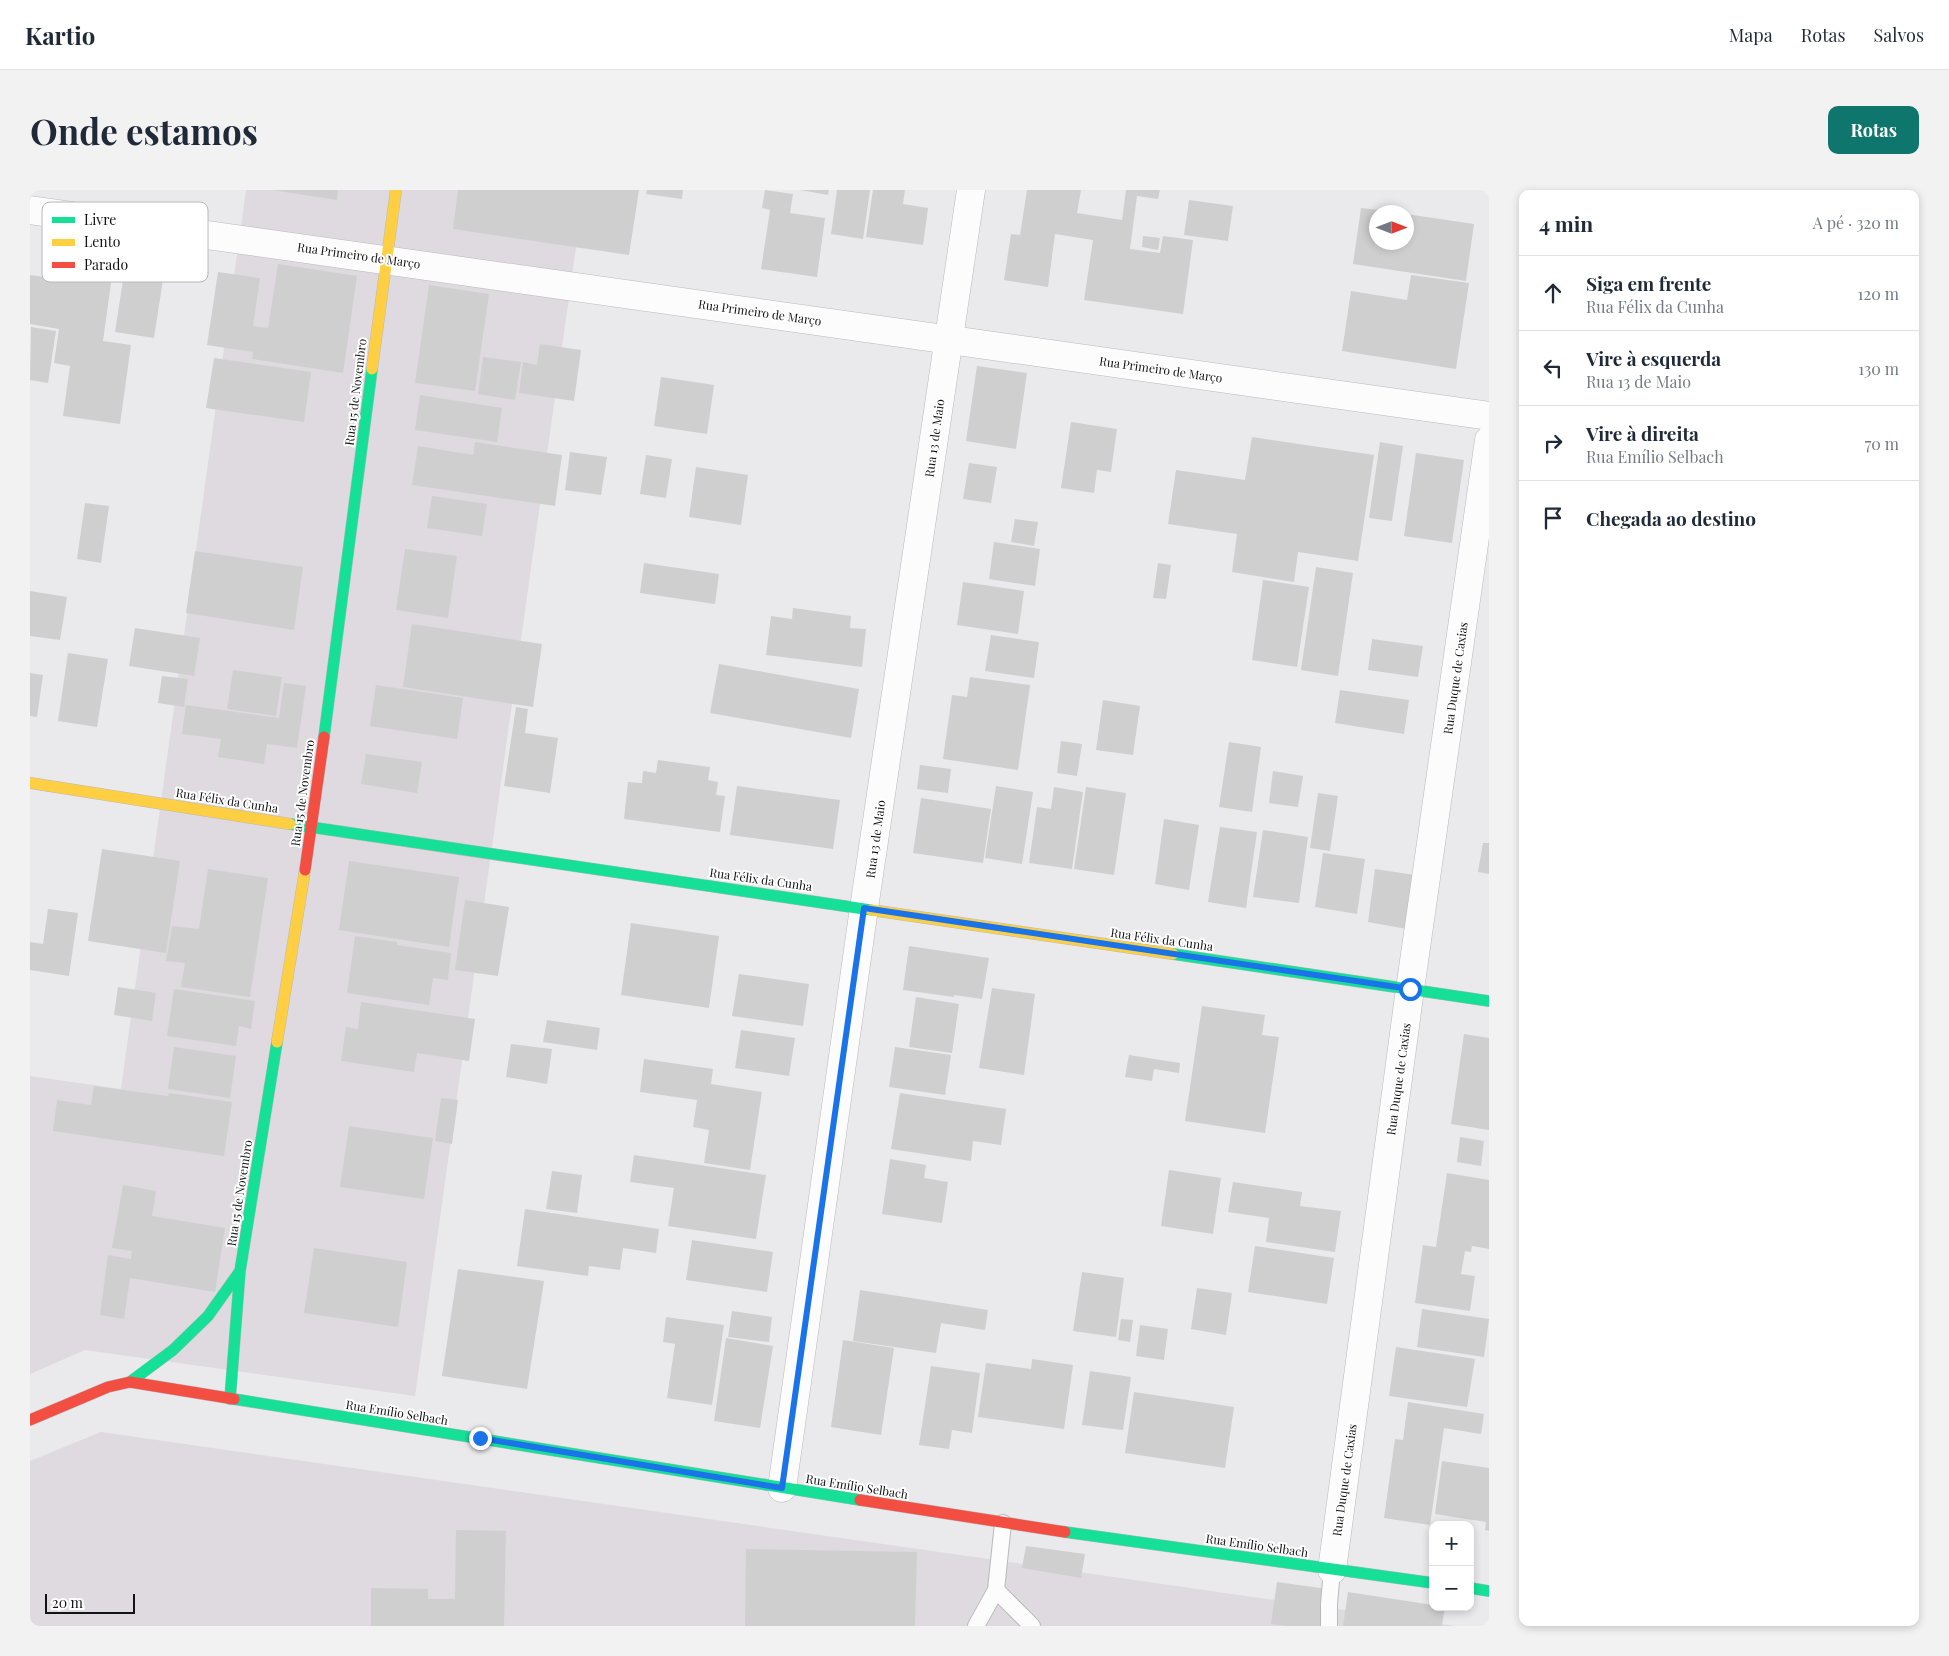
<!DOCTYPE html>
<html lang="pt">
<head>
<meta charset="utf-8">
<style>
	:root { --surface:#fff; --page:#f2f2f3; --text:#1f2937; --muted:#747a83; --line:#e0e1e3; --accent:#0f766e }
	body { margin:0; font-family:"Playfair Display",serif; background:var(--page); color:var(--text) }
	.controls { position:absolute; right:15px; bottom:15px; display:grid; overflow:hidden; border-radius:10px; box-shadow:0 2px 8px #0003 }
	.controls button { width:45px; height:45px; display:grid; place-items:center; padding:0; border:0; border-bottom:1px solid var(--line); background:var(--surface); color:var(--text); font:25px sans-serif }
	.compass { position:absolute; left:1339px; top:15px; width:45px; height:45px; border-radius:50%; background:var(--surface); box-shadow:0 2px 8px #0003; rotate:90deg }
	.scale { position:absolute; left:15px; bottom:12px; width:90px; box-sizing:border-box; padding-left:5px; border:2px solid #131214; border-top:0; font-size:14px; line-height:18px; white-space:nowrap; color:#131214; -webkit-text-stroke:4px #fff; paint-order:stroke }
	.stop { position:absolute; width:15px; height:15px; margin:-11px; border:4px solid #1a73e8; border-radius:50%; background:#fff }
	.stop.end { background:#1a73e8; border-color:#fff; box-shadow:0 1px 5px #0008 }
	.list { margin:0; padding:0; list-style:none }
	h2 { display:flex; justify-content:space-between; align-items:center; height:65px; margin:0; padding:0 20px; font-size:21px }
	h2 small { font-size:16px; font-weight:400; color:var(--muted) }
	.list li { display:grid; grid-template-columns:32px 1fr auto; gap:15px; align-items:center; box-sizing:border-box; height:75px; padding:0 20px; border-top:1px solid var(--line) }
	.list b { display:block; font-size:19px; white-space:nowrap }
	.list p { margin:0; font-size:16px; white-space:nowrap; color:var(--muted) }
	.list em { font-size:16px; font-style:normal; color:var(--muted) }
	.icon { flex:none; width:28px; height:28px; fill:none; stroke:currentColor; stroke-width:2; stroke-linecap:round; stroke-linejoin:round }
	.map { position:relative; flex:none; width:1459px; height:1436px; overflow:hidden; border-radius:10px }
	header { display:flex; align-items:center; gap:30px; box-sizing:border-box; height:70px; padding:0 25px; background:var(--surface); border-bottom:1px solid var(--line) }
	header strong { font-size:24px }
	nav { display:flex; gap:28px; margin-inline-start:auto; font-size:18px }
	.intro { display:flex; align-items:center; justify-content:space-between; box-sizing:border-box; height:120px; padding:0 30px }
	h1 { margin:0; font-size:35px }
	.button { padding:12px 22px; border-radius:10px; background:var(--accent); color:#fff; font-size:18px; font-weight:700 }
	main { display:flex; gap:30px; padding:0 30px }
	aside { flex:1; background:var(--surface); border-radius:10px; box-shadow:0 2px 8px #0003 }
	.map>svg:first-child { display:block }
</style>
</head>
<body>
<header>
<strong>Kartio</strong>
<nav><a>Mapa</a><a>Rotas</a><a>Salvos</a></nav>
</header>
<div class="intro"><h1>Onde estamos</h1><a class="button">Rotas</a></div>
<main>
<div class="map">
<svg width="1459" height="1436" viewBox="0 0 1459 1436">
	<rect width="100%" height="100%" fill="#eae9eb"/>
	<!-- built -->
	<path fill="#dedae0" d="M216 0H554L385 1206 55 1160 0 1184V886L91 899Z
		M71 1242 1426 1436H0V1271Z"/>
	<!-- building -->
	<path fill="#d0cfd0" d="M242 0H308L307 10Z
		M428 0H609L599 65 423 39Z
		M617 0H653L652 9 616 4Z
		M735 0 763 4 760 23 795 28 787 87 731 79 740 20 732 18Z
		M770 0H799L798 5Z
		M807 0H840L833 49 801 44Z
		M843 0H875L873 14 898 18 893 55 836 47Z
		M997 0H1051L1047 23 1092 30 1096 0H1130L1128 9 1107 6 1100 59 1130 63 1133 46 1163 50 1153 124 1054 110 1063 50 1025 44 1018 97 974 90 981 44 990 45Z
		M1159 10 1203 16 1198 51 1154 45Z
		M1331 18 1357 21 1346 22V52H1376V24L1444 34 1436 91 1323 74Z
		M36 43 87 50 73 151 101 155 90 234 33 226 40 176 24 173 29 139 0 134V85L29 89Z
		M1113 46 1130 48 1128 60 1112 57Z
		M248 74 327 86 313 183 222 169 223 162 177 155 188 82 230 88 223 136 238 138Z
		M95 77 134 83 124 148 85 142Z
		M1381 85 1439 93 1426 179 1312 161 1321 101 1377 110Z
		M399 95 459 104 445 201 385 193Z
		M1 137 26 141 18 193 0 190Z
		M510 154 551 160 544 211 489 203 493 172 507 175Z
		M453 167 491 172 485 210 448 204Z
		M184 168 281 182 274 232 176 218Z
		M947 176 997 183 986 259 936 251Z
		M631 187 684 195 677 244 624 236Z
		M390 205 472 218 467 252 385 240Z
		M1041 232 1087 239 1081 282 1067 280 1064 303 1031 298Z
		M1222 247 1344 265 1328 371 1268 362 1264 392 1202 382 1207 344 1138 334 1146 280 1215 290Z
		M445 252 532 265 525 316 382 295 388 256 443 265Z
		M1350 252 1373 256 1362 331 1339 328Z
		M540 262 577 267 571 305 535 300Z
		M1386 263 1434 270 1422 353 1374 346Z
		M616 265 642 269 636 308 610 304Z
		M939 273 967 277 961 313 933 309Z
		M666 277 718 285 711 335 659 327Z
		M402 306 457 314 452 346 397 338Z
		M55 313 79 316 71 373 47 369Z
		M985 329 1008 332 1004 356 981 352Z
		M964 352 1010 359 1005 396 959 389Z
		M375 359 427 366 418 428 366 420Z
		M165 361 273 377 264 440 156 423Z
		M614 373 689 384 685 414 610 403Z
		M1128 373 1141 375 1136 409 1123 408Z
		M1286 377 1323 383 1308 486 1271 480Z
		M1233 390 1279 397 1267 477 1222 470Z
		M933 392 994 401 988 444 927 435Z
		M0 401 37 407 30 450 0 446Z
		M763 418 821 426 820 438 836 439 832 477 736 465 741 426 762 429Z
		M382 434 512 454 503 517 373 497Z
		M105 438 170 448 164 486 99 476Z
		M961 445 1009 452 1004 488 955 481Z
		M1342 449 1393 456 1388 487 1338 480Z
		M38 463 78 469 67 537 28 531Z
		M689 474 829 499 821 548 680 523Z
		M203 480 252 487 246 526 197 519Z
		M0 483 13 485 7 527 0 526Z
		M132 486 158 489 154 517 128 513Z
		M940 487 1000 495 988 580 913 569 922 505 937 507Z
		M254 493 276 496 267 558 237 554 234 574 188 567 191 549 152 544 156 515 249 528Z
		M346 495 433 508 427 549 340 536Z
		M1310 500 1379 510 1374 544 1305 533Z
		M1073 510 1110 516 1103 565 1066 560Z
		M486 517 498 519 495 543 528 548 520 603 474 596Z
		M1031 551 1052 554 1047 586 1027 583Z
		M1199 552 1231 557 1222 622 1189 617Z
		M336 564 392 572 387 603 331 594Z
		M628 570 680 577 678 590 688 592 686 605 695 606 690 642 594 629 598 592 612 593 613 581 626 583Z
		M890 575 921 579 918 603 887 599Z
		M1243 581 1273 586 1268 617 1239 613Z
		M707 596 810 610 803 659 700 645Z
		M966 596 1003 602 992 674 955 668Z
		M1024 597 1053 602 1042 679 999 673 1007 617 1021 619Z
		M1056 597 1096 603 1084 685 1044 679Z
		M1288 603 1308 606 1300 661 1280 658Z
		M891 608 961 619 953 673 883 663Z
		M1134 629 1169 635 1159 700 1125 694Z
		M1190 637 1227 642 1216 718 1178 712Z
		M1233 640 1278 647 1269 713 1223 707Z
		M1453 653H1459V684L1448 682Z
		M72 659 150 671 136 763 58 751Z
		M1293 663 1335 669 1327 724 1285 717Z
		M319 671 429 687 419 757 309 740Z
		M178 679 238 688 220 807 151 797 155 773 136 771 142 736 169 739Z
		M1345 679 1385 685 1377 739 1338 732Z
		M435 710 479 717 468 786 425 780Z
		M18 719 48 723 39 786 0 780V752L13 754Z
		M601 733 689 746 679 818 591 805Z
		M325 746 367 752V755L421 763 418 790 403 788 399 815 317 803Z
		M879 756 959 768 952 809 924 805V807L873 800Z
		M709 784 779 794 773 836 702 826Z
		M88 797 126 803 122 831 84 825Z
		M962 798 1005 804 994 885 949 878Z
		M144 799 225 811 221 839 209 836 206 856 137 846Z
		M886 807 929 814 922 863 879 857Z
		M331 812 445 829 439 871 387 863 384 882 311 871 316 837 328 839Z
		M1172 816 1235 825 1232 845 1249 847 1235 943 1155 931Z
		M517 830 570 838 567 860 513 852Z
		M711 840 765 848 759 886 705 878Z
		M1434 844 1459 848V940L1421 934Z
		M481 854 522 859 517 894 476 887Z
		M144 857 206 866 200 908 138 899Z
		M865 857 921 865 915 905 859 897Z
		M1099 865 1150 873 1149 883 1124 879 1122 891 1095 887Z
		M614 869 683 879 681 894 732 902 720 980 674 973 679 940 663 937 667 910 610 902Z
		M64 896 138 906 139 903 202 912 194 966 23 941 27 910 61 915Z
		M870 903 976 919 971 955 943 951 941 971 861 959Z
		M411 908 428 910 422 954 405 951Z
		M319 936 403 948 394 1009 310 997Z
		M1430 947 1454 951 1451 976 1427 972Z
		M604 965 736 985 726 1049 638 1036 644 998 600 992Z
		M860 969 896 975 894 988 918 992 912 1033 852 1024Z
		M1139 980 1191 988 1183 1044 1131 1036Z
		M522 981 552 985 547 1023 516 1019Z
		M1417 983 1459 990V1059L1442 1056 1441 1062 1435 1061 1431 1084 1445 1086 1440 1121 1385 1113 1393 1055 1406 1057Z
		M1203 992 1272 1002 1270 1016 1311 1021 1305 1062 1236 1052 1239 1028 1198 1022Z
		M93 995 126 1001 122 1026 195 1038 185 1102 100 1088 94 1129 70 1125 78 1065 101 1069 102 1061 82 1058Z
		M495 1019 629 1039 626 1063 593 1058 590 1080 559 1076 558 1086 487 1076Z
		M662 1050 743 1062 737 1102 656 1090Z
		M1225 1056 1304 1068 1297 1114 1218 1102Z
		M284 1058 377 1072 368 1137 274 1123Z
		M428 1079 514 1091 497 1199 412 1186Z
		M1052 1082 1094 1088 1086 1147 1043 1141Z
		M1167 1098 1202 1103 1196 1145 1161 1139Z
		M830 1100 958 1120 955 1140 911 1133 906 1163 823 1151Z
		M1392 1119 1459 1129 1454 1167 1387 1157Z
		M702 1121 742 1127 739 1152 698 1147Z
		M636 1127 694 1135 682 1215 637 1208 645 1154 633 1152Z
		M1091 1129 1103 1130 1100 1152 1088 1150Z
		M1110 1135 1138 1139 1134 1170 1106 1166Z
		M696 1148 743 1156 730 1238 684 1231Z
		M813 1150 864 1158 851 1245 801 1237Z
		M1366 1157 1445 1169 1437 1217 1359 1206Z
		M1002 1169 1043 1175 1034 1239 948 1227 956 1173 1001 1179Z
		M901 1176 950 1183 942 1243 922 1240 919 1259 889 1255Z
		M1060 1181 1101 1187 1093 1240 1052 1235Z
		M1104 1202 1204 1217 1195 1278 1095 1263Z
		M1378 1212 1454 1224 1451 1244 1414 1238 1400 1335 1354 1328 1365 1249 1373 1250Z
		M1412 1271 1459 1278V1341L1455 1340 1456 1332 1405 1324Z
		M426 1340 476 1341 474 1436H341V1398L398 1399V1409H425Z
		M996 1356 1055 1364 1051 1388 992 1378Z
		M716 1359 887 1362 885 1436H715Z
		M1247 1392 1305 1400 1300 1436H1256L1241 1434Z
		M1318 1402 1403 1415V1417H1415L1412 1436H1313Z"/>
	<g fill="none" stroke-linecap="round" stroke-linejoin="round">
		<!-- lane casing -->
		<g stroke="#bab9bb" stroke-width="18">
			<path id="lane" d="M973 1333 966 1400 1002 1436
				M946 1436 966 1400
				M1299 1436V1414L1302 1380"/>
		</g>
		<!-- street casing -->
		<g stroke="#bab9bb" stroke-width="29">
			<path id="street" d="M0 20 1459 226
				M752 1298 834 718 941 0
				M1302 1380 1380 799 1459 250"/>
		</g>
		<!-- fast casing -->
		<g stroke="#bab9bb" stroke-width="12">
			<path id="fast" d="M294 547 342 179
				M260 634 841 720
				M1143 764 1459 811
				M100 1192 143 1160 178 1126 210 1081
				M200 1209 210 1081 247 852
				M204 1209 830 1310
				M1035 1342 1403 1393
				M1440 1398 1459 1401"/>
		</g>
		<!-- slow casing -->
		<g stroke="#bab9bb" stroke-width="12">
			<path id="slow" d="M342 179 366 0
				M0 593 260 634
				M841 720 1143 764
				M247 852 275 680"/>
		</g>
		<!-- jam casing -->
		<g stroke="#bab9bb" stroke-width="12">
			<path id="jam" d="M275 680 294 547
				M0 1230 78 1197 100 1192 204 1209
				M830 1310 1035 1342"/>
		</g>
		<!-- lane -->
		<use href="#lane" stroke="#fcfcfc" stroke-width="16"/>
		<!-- street -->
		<use href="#street" stroke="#fcfcfc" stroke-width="28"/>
		<!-- fast -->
		<use href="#fast" stroke="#16e098" stroke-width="11"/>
		<!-- slow -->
		<use href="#slow" stroke="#ffcf43" stroke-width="11"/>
		<!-- jam -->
		<use href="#jam" stroke="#f24e42" stroke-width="11"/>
	</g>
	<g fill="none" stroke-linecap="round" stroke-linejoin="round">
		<!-- route -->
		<path stroke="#1a73e8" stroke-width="6" d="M450 1248 752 1298 834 718 1380 799"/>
	</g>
	<g text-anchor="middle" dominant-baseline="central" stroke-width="4" stroke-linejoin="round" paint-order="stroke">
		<!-- street labels -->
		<g font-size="12" fill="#131214" stroke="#fff">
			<text transform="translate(329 65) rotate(8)">Rua Primeiro de Março</text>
			<text transform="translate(730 122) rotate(8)">Rua Primeiro de Março</text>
			<text transform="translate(1131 179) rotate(8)">Rua Primeiro de Março</text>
			<text transform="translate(325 202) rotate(-83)">Rua 15 de Novembro</text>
			<text transform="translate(904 248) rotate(-82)">Rua 13 de Maio</text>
			<text transform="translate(1425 488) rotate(-82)">Rua Duque de Caxias</text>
			<text transform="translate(272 603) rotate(-82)">Rua 15 de Novembro</text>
			<text transform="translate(197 610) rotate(9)">Rua Félix da Cunha</text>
			<text transform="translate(845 649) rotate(-82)">Rua 13 de Maio</text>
			<text transform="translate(731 689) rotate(8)">Rua Félix da Cunha</text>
			<text transform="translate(1132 749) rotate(8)">Rua Félix da Cunha</text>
			<text transform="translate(1368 889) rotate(-82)">Rua Duque de Caxias</text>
			<text transform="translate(209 1003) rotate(-81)">Rua 15 de Novembro</text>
			<text transform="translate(367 1222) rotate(9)">Rua Emílio Selbach</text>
			<text transform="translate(1314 1290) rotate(-82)">Rua Duque de Caxias</text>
			<text transform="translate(827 1296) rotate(9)">Rua Emílio Selbach</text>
			<text transform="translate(1227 1355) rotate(8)">Rua Emílio Selbach</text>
		</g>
	</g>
	<!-- legend -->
	<rect x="12" y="12" width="166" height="80" rx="8" fill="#fff" stroke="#b8b8b8" stroke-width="1"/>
	<rect x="22" y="27" width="23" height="6" fill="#16e098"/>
	<rect x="22" y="49" width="23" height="7" fill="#ffcf43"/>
	<rect x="22" y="72" width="23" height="6" fill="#f24e42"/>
	<g font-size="14" fill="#131214">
		<text x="54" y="35">Livre</text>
		<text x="54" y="57">Lento</text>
		<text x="54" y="80">Parado</text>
	</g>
</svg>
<div class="controls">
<button>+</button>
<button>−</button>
</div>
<svg class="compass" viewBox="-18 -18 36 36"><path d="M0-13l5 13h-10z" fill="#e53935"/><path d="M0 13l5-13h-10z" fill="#747a83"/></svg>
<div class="scale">20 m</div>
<div class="stop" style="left:1380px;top:799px"></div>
<div class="stop end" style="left:450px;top:1248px"></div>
</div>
<aside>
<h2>4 min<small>A pé · 320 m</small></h2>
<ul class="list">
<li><svg class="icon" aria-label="ahead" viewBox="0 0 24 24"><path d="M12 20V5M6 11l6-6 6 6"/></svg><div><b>Siga em frente</b><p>Rua Félix da Cunha</p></div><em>120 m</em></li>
<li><svg class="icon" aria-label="left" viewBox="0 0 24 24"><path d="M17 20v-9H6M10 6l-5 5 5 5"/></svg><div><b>Vire à esquerda</b><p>Rua 13 de Maio</p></div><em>130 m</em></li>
<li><svg class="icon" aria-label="right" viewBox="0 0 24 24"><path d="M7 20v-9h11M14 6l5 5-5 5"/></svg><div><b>Vire à direita</b><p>Rua Emílio Selbach</p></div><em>70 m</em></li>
<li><svg class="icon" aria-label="arrive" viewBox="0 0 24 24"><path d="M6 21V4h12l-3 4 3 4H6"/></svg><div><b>Chegada ao destino</b></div></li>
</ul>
</aside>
</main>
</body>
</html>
